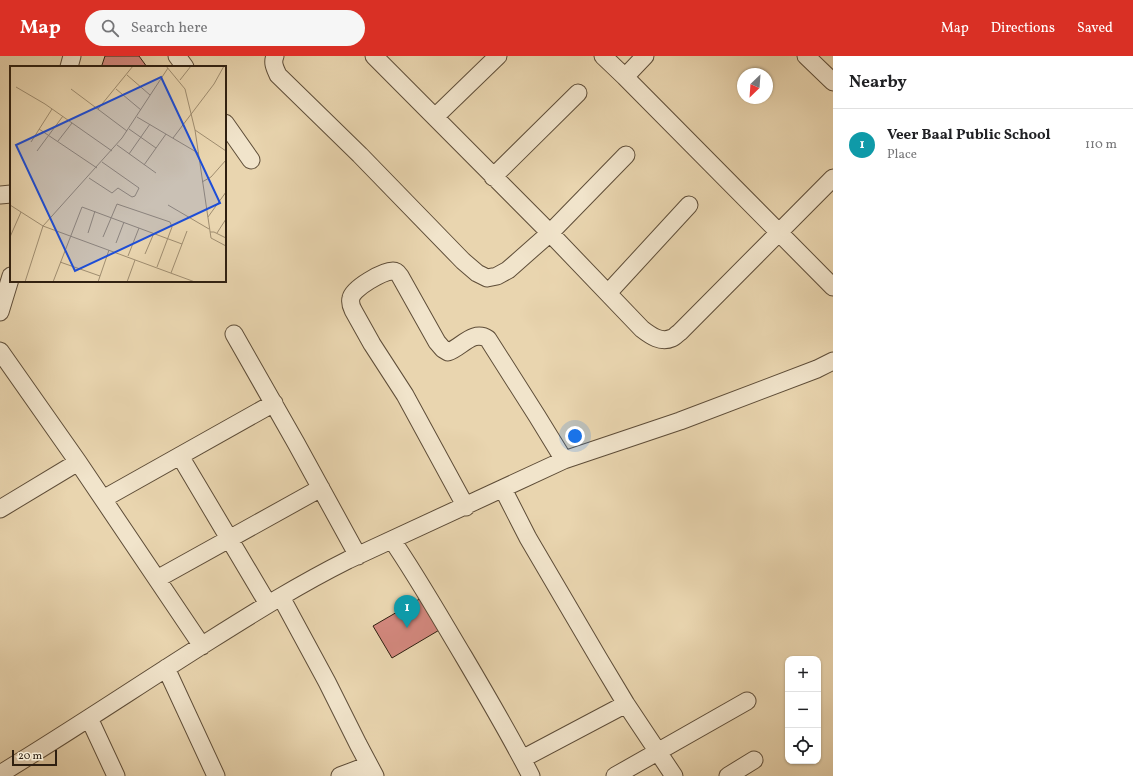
<!DOCTYPE html>
<html lang="en">
<head>
<meta charset="utf-8">
<style>
	:root { --surface:#fff; --page:#f6f6f6; --text:#202124; --muted:#757577; --line:#e0e0e0; --accent:#d93025 }
	body { margin:0; font-family:Vollkorn,serif; background:var(--page); color:var(--text) }
	.controls { position:absolute; right:12px; bottom:12px; display:grid; overflow:hidden; border-radius:8px; box-shadow:0 1px 3px #0004 }
	.controls button { width:36px; height:36px; display:grid; place-items:center; padding:0; border:0; border-bottom:1px solid var(--line); background:var(--surface); color:var(--text); font:20px sans-serif }
	.compass { position:absolute; left:737px; top:12px; width:36px; height:36px; border-radius:50%; background:var(--surface); box-shadow:0 1px 3px #0004; rotate:205deg }
	.scale { position:absolute; left:12px; bottom:10px; width:45px; box-sizing:border-box; padding-left:4px; border:2px solid #2f2011; border-top:0; font-size:11px; line-height:14px; white-space:nowrap; color:#2f2011; -webkit-text-stroke:3px #f1e4cb; paint-order:stroke }
	.you { position:absolute; left:575px; top:380px; width:14px; height:14px; margin:-10px; border:3px solid #fff; border-radius:50%; background:#1a73e8; box-shadow:0 0 0 6px #1a73e833 }
	.badge { display:grid; place-items:center; width:26px; height:26px; border-radius:50%; background:var(--accent); color:#fff; font-size:13px; font-weight:700 }
	.pin { position:absolute; translate:-50% -33px; filter:drop-shadow(0 1px 2px #0008) }
	.pin::after { content:''; position:absolute; top:21px; width:14px; height:12px; background:inherit; clip-path:polygon(0 0,100% 0,50% 100%) }
	.list { margin:0; padding:0; list-style:none }
	h2 { display:flex; justify-content:space-between; align-items:center; height:52px; margin:0; padding:0 16px; font-size:17px }
	h2 small { font-size:13px; font-weight:400; color:var(--muted) }
	.list li { display:grid; grid-template-columns:26px 1fr auto; gap:12px; align-items:center; box-sizing:border-box; height:72px; padding:0 16px; border-top:1px solid var(--line) }
	.list b { display:block; font-size:15px; white-space:nowrap }
	.list p { margin:0; font-size:13px; white-space:nowrap; color:var(--muted) }
	.list em { font-size:13px; font-style:normal; color:var(--muted) }
	.icon { flex:none; width:22px; height:22px; fill:none; stroke:currentColor; stroke-width:2; stroke-linecap:round; stroke-linejoin:round }
	.map { position:relative; flex:none; width:833px; height:720px; overflow:hidden }
	header { display:flex; align-items:center; gap:24px; box-sizing:border-box; height:56px; padding:0 20px; background:var(--accent); color:#fff }
	header strong { font-size:19px }
	nav { display:flex; gap:22px; margin-inline-start:auto; font-size:14px }
	.search { width:280px; height:36px; background:var(--page); display:flex; align-items:center; gap:10px; box-sizing:border-box; padding:0 14px; border-radius:22px; color:var(--muted); font-size:15px }
	main { display:flex }
	aside { flex:1; background:var(--surface) }
	.map>svg:first-child { display:block }
</style>
</head>
<body>
<header>
<strong>Map</strong>
<div class="search"><svg class="icon" aria-label="search" viewBox="0 0 24 24"><circle cx="10" cy="10" r="6"/><path d="M15 15l6 6"/></svg>Search here</div>
<nav><a>Map</a><a>Directions</a><a>Saved</a></nav>
</header>
<main>
<div class="map">
<svg width="833" height="720" viewBox="0 0 833 720">
	<rect width="100%" height="100%" fill="#e9d5af"/>
	<filter id="stains"><feTurbulence type="fractalNoise" baseFrequency=".005" numOctaves="4"/><feColorMatrix values="0 0 0 0 .2 0 0 0 0 .09 0 0 0 0 .02 0 0 0 .5 -.17"/></filter>
	<radialGradient id="worn" r=".72"><stop offset=".6" stop-color="#630" stop-opacity="0"/><stop offset="1" stop-color="#630" stop-opacity=".3"/></radialGradient>
	<!-- building -->
	<path fill="#d3887e" stroke="#2f2011" d="M105 0H139L147 11H104L102 9Z
		M423 541 441 573 392 602 373 570Z"/>
	<g fill="none" stroke-linecap="round" stroke-linejoin="round">
		<!-- minor casing -->
		<g stroke="#5e4d38" stroke-width="19">
			<path id="minor" d="M177 0 185 11
				M275 0C272 7 275 12 278 19L360 99 463 205 477 217 487 222 497 220 508 214 550 177 626 99
				M374 0 550 177 642 273C651 280 661 287 672 282 675 281 678 277 680 276L833 122
				M603 0 625 21 833 231
				M806 0 833 26
				M69 11 72 0
				M625 21 645 0
				M435 61 498 0
				M225 67 251 104
				M493 121 578 37
				M0 139 11 138
				M608 237 689 149
				M0 256 11 220
				M234 278 296 387 358 500
				M0 295 78 406 202 590
				M180 400 268 548
				M503 433 528 482 599 603 626 648 674 720
				M103 443 274 347
				M466 451 405 339 372 288 353 254C351 250 350 246 351 242 353 232 383 215 393 215 397 215 398 217 400 220L437 286 443 293 448 296C461 292 473 273 488 283L537 360 564 404
				M0 453 78 406
				M392 484C418 522 440 561 464 601 487 640 510 679 531 720
				M157 523 321 432
				M281 541 327 626 358 688 375 720
				M166 612 216 720
				M89 662 116 720
				M522 703 626 648
				M0 718C71 675 139 629 209 585 255 556 300 528 348 504L564 404 680 365 817 313 833 305
				M340 720 369 709
				M615 720 747 645
				M728 720 754 704"/>
		</g>
		<!-- minor -->
		<use href="#minor" stroke="#f1e4cb" stroke-width="17"/>
	</g>
	<!-- overview -->
	<g transform="translate(10 10)">
		<rect width="216" height="216" fill="#e9d5af"/>
		<path fill="none" stroke="#9f8d70" stroke-width="1" d="M156 0 175 23 185 64 201 172 216 180M117 9 140 29M170 14 181 0M6 21 35 38 102 85M61 23 117 65M106 23 131 44M88 43 123 0M127 51 188 87M29 63 87 102M119 63 146 82M185 64 216 85M163 72 204 18 214 0M48 75 62 57M21 76 42 43M107 79 146 107M27 85 53 50M119 88 140 58M134 99 156 68M79 112 102 127 108 122 122 131 125 130 129 122 92 96M192 116 201 111 216 94M0 139 33 160 185 216M158 139 199 163M198 151 216 126M200 166H204L216 172M78 167 85 145M207 167 216 153M0 171 11 146M93 171 107 138 160 156 162 161 147 201M106 177 114 156M135 188 144 167M118 190 129 162M50 196 90 210M161 207 177 165M15 216 33 160 112 72 158 2M43 216 72 141 172 178M88 216 99 184M117 216 125 194"/>
		<path fill="#1d4ed8" fill-opacity="0.15" stroke="#1d4ed8" stroke-width="2" d="M151 11 210 137 65 205 6 79Z"/>
		<rect width="216" height="216" fill="none" stroke="#2f2011" stroke-width="2"/>
	</g>
	<rect width="100%" height="100%" filter="url(#stains)"/>
	<rect width="100%" height="100%" fill="url(#worn)"/>
</svg>
<div class="controls">
<button>+</button>
<button>−</button>
<button><svg class="icon" aria-label="locate" viewBox="0 0 24 24"><circle cx="12" cy="12" r="6"/><path d="M12 2v4M12 18v4M2 12h4M18 12h4"/></svg></button>
</div>
<svg class="compass" viewBox="-18 -18 36 36"><path d="M0-13l5 13h-10z" fill="#e53935"/><path d="M0 13l5-13h-10z" fill="#757577"/></svg>
<div class="scale">20 m</div>
<div class="you"></div>
<div class="pin badge" style="left:407px;top:572px;background:#0f9aa8">1</div>
</div>
<aside>
<h2>Nearby<small></small></h2>
<ul class="list">
<li><span class="badge" style="background:#0f9aa8">1</span><div><b>Veer Baal Public School</b><p>Place</p></div><em>110 m</em></li>
</ul>
</aside>
</main>
</body>
</html>
